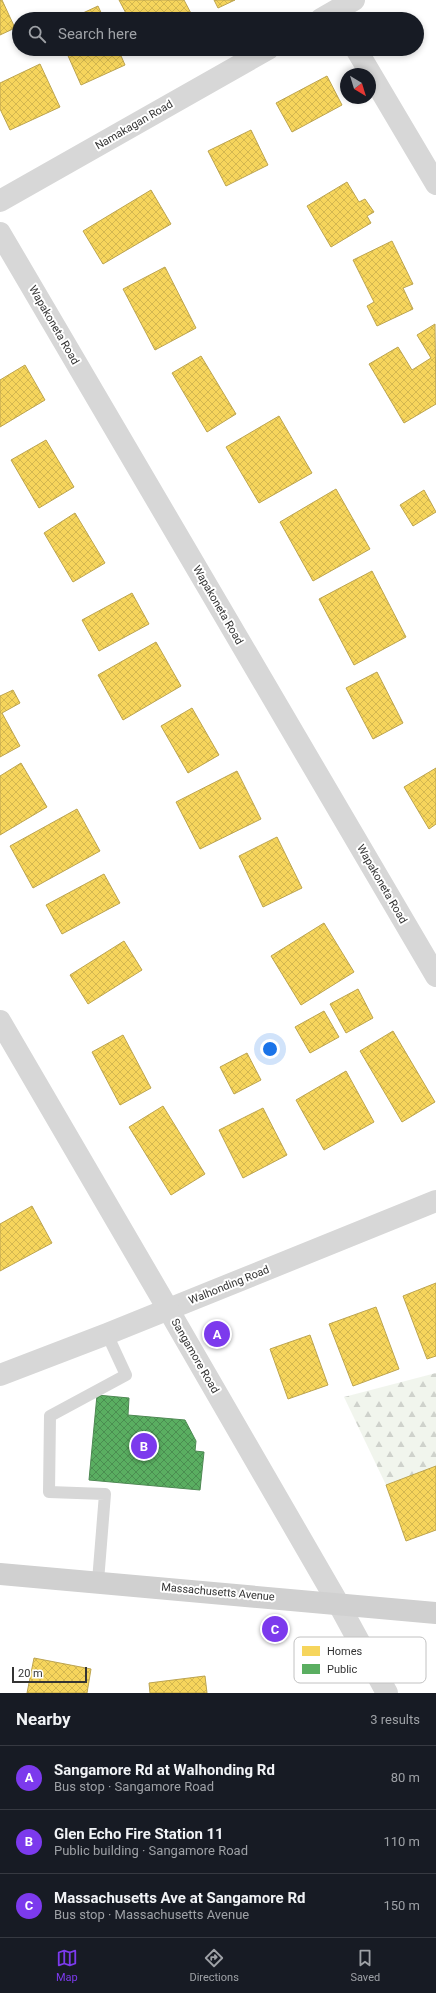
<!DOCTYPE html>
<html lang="en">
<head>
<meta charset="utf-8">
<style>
	:root { --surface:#171b24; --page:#242831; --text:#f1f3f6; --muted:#9ea1a6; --line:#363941; --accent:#7c3aed }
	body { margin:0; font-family:Roboto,sans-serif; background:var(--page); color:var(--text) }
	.compass { position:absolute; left:340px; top:68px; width:36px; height:36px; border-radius:50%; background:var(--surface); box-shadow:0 2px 6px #0003; rotate:142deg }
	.scale { position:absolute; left:12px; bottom:10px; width:75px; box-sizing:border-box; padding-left:4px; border:2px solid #333; border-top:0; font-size:11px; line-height:14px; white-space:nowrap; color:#333; -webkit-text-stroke:3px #fff; paint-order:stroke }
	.you { position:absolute; left:270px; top:1049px; width:14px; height:14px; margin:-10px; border:3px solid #fff; border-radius:50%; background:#1a73e8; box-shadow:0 0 0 6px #1a73e833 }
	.badge { display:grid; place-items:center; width:26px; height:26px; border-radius:50%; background:var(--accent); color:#fff; font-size:13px; font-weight:700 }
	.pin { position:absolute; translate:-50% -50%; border:2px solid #fff; box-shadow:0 1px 4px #0006 }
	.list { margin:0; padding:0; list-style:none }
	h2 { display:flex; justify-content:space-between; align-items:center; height:52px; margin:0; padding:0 16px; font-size:17px }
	h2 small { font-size:13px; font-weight:400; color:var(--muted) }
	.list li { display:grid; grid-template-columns:26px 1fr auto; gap:12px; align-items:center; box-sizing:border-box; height:64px; padding:0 16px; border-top:1px solid var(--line) }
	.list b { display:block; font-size:15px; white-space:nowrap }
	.list p { margin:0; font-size:13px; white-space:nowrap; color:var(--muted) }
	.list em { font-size:13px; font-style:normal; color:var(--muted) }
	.icon { flex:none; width:22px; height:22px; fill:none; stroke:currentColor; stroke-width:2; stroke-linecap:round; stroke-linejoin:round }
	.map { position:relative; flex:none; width:436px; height:1693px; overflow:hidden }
	.search { position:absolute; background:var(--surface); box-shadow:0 2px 6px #0003; left:12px; right:12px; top:12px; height:44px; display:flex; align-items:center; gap:10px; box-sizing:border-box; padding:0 14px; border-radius:22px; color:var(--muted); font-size:15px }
	.sheet { height:244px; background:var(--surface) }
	nav { display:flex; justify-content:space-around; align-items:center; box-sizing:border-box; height:56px; border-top:1px solid var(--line); background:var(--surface); font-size:11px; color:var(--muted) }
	nav a { display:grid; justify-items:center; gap:2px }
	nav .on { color:var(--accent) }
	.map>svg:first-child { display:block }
</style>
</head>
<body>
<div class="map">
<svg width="436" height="1693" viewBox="0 0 436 1693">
	<defs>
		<pattern id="forest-firs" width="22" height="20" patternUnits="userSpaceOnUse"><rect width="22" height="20" fill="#f1f5ed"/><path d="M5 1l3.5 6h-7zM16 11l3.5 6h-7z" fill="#cfd2cc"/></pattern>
		<pattern id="homes-cross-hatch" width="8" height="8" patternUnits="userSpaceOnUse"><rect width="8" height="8" fill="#f6d55c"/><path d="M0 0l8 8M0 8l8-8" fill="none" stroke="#d3b750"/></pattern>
		<pattern id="public-cross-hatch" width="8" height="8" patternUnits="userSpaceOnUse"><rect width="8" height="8" fill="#5aae61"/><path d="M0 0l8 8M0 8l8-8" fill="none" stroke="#4b8e51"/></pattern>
	</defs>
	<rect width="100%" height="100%" fill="#fff"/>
	<!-- forest -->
	<path fill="url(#forest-firs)" d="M436 1373V1472L386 1485 344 1397Z"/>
	<!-- homes -->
	<path fill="url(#homes-cross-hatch)" stroke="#bca450" d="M0 0H2L15 28 0 35Z
		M119 0H184L194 19H129Z
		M214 0H235L218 8Z
		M98 6 104 19H70Z
		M65 49H118L125 65 81 85Z
		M144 49H157L147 54Z
		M40 64 60 107 10 130 0 109V83Z
		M327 76 342 105 292 132 276 103Z
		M251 130 268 165 226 186 208 151Z
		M347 182 359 202 365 199 374 212 367 216 371 223 331 247 307 206Z
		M151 190 171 224 103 264 83 231Z
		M392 241 413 284 403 288 413 309 377 326 367 306 374 302 353 260Z
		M165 267 196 328 155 350 123 289Z
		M435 324 436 404 404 423 369 364 398 347 412 370 431 358 417 335Z
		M201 356 236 414 207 432 172 373Z
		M25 365 45 400 0 427V380Z
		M279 416 312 473 259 503 226 447Z
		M46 440 74 487 39 508 11 460Z
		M336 489 370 549 313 581 280 522Z
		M424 490 436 512 413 526 400 505Z
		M75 513 105 563 73 582 44 533Z
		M372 571 406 637 354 665 319 599Z
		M132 593 149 624 99 651 82 620Z
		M156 642 181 686 123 720 98 675Z
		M377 672 403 723 373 739 346 688Z
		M13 690 20 703 2 713 20 746 0 757V696Z
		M192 708 219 755 188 773 161 726Z
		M21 763 47 807 0 835V776Z
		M436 768V824L429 829 404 787Z
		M237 771 261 819 200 849 176 802Z
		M77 809 100 851 33 888 10 846Z
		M277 837 302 888 263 907 239 856Z
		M104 874 120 903 62 934 46 905Z
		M324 923 354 972 301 1005 271 956Z
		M124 941 142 970 88 1004 70 975Z
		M358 989 373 1018 346 1033 330 1004Z
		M324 1011 339 1037 310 1053 295 1027Z
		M393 1031 435 1102 402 1122 360 1051Z
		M123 1035 151 1088 120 1105 92 1052Z
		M247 1053 261 1080 234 1094 220 1067Z
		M346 1071 374 1122 324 1150 296 1100Z
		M163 1106 205 1174 171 1195 129 1127Z
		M263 1108 287 1155 243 1178 219 1130Z
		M32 1206 52 1243 0 1271V1224Z
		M436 1283V1356L427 1359 403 1296Z
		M376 1307 399 1369 353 1386 329 1324Z
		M310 1335 328 1385 288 1399 270 1349Z
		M436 1466V1530L406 1541 386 1485Z
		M34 1658 91 1669 87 1693H27Z
		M205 1676 207 1693H150L149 1683Z"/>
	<!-- public -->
	<path fill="url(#public-cross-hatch)" stroke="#4e8953" d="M97 1395 129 1398 128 1415 185 1420 196 1441 195 1451 204 1452 200 1490 89 1480Z"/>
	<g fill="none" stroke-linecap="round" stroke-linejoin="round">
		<!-- service -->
		<path stroke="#d7d7d7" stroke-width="12" d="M98 1581 105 1494 49 1492 50 1416 126 1375 107 1334"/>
		<!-- minor -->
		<path stroke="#d7d7d7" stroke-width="22" d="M321 19 354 0
			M356 49 436 184
			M0 201 268 49
			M0 233 436 976
			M0 1375 107 1334 436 1201
			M338 1603 387 1693"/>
		<!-- tertiary -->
		<path stroke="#d7d7d7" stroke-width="22" d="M0 1021 168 1309 338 1603"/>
		<!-- secondary -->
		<path stroke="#d0d0d0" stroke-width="22" d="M0 1574 436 1613"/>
	</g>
	<g text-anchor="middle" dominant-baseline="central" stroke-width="4" stroke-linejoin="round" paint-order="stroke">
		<!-- street labels -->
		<g font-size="11" fill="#333" stroke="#fff">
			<text transform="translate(134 125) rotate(-30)">Namakagan Road</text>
			<text transform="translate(54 325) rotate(60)">Wapakoneta Road</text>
			<text transform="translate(218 605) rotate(60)">Wapakoneta Road</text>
			<text transform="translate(382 884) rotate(60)">Wapakoneta Road</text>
			<text transform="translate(229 1285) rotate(-22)">Walhonding Road</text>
			<text transform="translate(195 1356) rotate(60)">Sangamore Road</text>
			<text transform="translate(218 1592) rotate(5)">Massachusetts Avenue</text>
		</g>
	</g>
	<!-- legend -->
	<rect x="294" y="1637" width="132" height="46" rx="6" fill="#fff" stroke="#c2c2c2" stroke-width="1"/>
	<rect x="302" y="1646" width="18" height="10" fill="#f6d55c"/>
	<rect x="302" y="1664" width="18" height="10" fill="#5aae61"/>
	<g font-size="11" fill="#333">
		<text x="327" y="1655">Homes</text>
		<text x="327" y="1673">Public</text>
	</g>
</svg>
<svg class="compass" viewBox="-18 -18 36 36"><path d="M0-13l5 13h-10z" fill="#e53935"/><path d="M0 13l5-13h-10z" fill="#9ea1a6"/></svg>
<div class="scale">20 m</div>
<div class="you"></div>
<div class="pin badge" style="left:217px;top:1334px">A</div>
<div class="pin badge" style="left:144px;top:1446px">B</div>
<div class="pin badge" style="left:275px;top:1629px">C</div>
<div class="search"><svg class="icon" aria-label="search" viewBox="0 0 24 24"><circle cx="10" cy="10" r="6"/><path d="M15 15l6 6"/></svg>Search here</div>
</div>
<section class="sheet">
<h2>Nearby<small>3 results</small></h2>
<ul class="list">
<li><span class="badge">A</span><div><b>Sangamore Rd at Walhonding Rd</b><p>Bus stop · Sangamore Road</p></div><em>80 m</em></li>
<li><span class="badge">B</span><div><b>Glen Echo Fire Station 11</b><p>Public building · Sangamore Road</p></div><em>110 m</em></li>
<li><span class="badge">C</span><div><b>Massachusetts Ave at Sangamore Rd</b><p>Bus stop · Massachusetts Avenue</p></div><em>150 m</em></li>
</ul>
</section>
<nav>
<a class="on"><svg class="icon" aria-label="map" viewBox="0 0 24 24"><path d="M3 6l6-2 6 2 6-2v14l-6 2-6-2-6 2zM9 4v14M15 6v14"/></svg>Map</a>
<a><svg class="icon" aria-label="directions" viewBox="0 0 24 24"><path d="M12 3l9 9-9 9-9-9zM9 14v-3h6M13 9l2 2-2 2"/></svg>Directions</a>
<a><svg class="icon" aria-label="saved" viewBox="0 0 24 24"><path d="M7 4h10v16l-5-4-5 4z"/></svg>Saved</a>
</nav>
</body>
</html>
